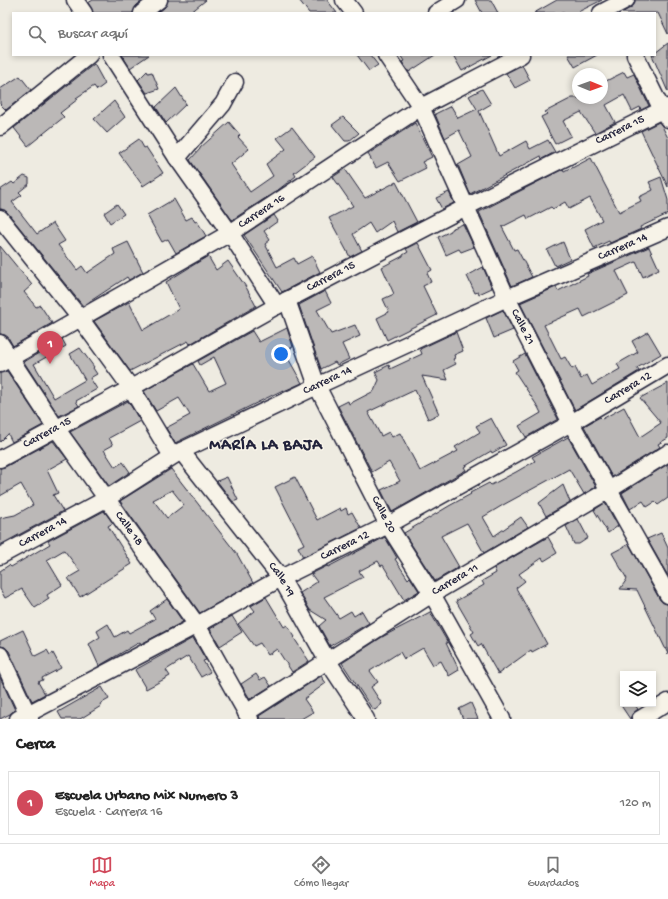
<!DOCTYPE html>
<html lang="es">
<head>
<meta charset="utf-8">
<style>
	:root { --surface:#fff; --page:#f6f6f6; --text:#222; --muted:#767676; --line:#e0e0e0; --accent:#d1495b }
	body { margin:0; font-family:"Gochi Hand",sans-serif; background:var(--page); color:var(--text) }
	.controls { position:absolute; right:12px; bottom:12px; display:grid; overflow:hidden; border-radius:0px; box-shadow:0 2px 6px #0003 }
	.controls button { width:36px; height:36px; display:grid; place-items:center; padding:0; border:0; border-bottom:1px solid var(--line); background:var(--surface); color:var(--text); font:20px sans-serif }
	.compass { position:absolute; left:572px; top:68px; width:36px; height:36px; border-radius:50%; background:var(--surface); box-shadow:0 2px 6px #0003; rotate:91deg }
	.you { position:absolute; left:281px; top:354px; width:14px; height:14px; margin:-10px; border:3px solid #fff; border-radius:50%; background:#1a73e8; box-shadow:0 0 0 6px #1a73e833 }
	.badge { display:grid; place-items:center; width:26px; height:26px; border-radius:50%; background:var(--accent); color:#fff; font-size:13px; font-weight:700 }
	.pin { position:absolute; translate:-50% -33px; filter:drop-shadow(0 1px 2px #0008) }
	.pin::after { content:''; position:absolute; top:21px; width:14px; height:12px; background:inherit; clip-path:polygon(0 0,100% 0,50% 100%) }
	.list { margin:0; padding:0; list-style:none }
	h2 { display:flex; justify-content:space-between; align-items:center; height:52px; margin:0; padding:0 16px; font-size:17px }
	h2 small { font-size:13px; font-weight:400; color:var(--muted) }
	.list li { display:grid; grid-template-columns:26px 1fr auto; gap:12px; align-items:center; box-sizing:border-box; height:64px; margin:0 8px 8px; padding:0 8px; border:1px solid var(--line); border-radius:0px }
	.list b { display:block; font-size:15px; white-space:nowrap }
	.list p { margin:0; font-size:13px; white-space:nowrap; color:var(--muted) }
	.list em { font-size:13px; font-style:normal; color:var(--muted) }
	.icon { flex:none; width:22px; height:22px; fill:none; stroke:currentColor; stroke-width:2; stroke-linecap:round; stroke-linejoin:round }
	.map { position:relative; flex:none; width:668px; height:719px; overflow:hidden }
	.search { position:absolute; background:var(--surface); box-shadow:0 2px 6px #0003; left:12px; right:12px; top:12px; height:44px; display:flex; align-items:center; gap:10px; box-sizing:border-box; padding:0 14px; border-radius:0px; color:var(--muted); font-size:15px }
	.sheet { height:124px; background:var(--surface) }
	nav { display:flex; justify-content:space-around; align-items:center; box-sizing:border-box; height:56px; border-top:1px solid var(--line); background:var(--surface); font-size:11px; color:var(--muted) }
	nav a { display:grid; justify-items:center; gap:2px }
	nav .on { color:var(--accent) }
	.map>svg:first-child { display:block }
</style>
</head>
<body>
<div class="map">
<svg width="668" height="719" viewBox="0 0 668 719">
	<rect width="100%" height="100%" fill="#eeebe1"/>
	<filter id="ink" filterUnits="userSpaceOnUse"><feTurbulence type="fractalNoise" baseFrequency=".025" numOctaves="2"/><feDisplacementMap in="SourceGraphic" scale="8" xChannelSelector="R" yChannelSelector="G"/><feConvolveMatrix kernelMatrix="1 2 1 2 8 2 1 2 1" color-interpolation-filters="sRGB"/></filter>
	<g filter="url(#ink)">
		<!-- building -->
		<path fill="#bbb8b7" stroke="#22223b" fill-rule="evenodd" d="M93 0H143L136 6 133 13H93L88 3Z
			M168 0H206L190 13H158L165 7Z
			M299 0H327L337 13H309Z
			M475 0H491L498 13H482Z
			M557 0H602L576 13H534Z
			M635 0H668V34L658 13H622L634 5Z
			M668 43V92L652 55H655V53Z
			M122 55H149L130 68Z
			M357 55H370L378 65 369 71Z
			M400 55H435L409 72 402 62 404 61Z
			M453 55H492L462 71Z
			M568 55H597L575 67Z
			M94 64 105 84 97 90 94 86 76 98 78 99 60 113 64 117 28 146 14 128Z
			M522 65 530 80 515 88 506 73Z
			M147 71 148 73 152 72 159 89 147 93 138 80Z
			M624 72 627 77 634 74 649 106 641 110 640 107 632 111 624 95 606 105 615 122 595 133 581 112 563 121 571 136 555 144 541 117 547 114 545 112 572 98H602V83Z
			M20 76 31 90 6 110 0 104V89Z
			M176 88 186 104 166 123 156 107Z
			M482 89 491 104 479 111 499 156 526 141 530 149 548 140 555 152 542 159 541 156 470 194 458 165 472 157 459 130 445 138 435 114 451 106 458 118 477 109 469 96Z
			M114 101 125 117 107 133 94 119Z
			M343 117 359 133 349 141H345L332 125Z
			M229 122 240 135 238 137 249 149 231 164 250 192 273 176 266 164 286 149 277 138 292 127 315 157 294 173 296 176 278 190 232 220 190 160 200 149V148Z
			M659 122 662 126 668 138V187L641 131Z
			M415 123 432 157 422 162 426 168 400 181 388 162 376 168 368 154Z
			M139 139 144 148 146 147 163 173 143 186 119 153Z
			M591 158 619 212 641 201 639 197 653 190 649 182 661 177 668 200V214L640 227 641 229 610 243 609 241 594 248 585 229 602 220 590 198 569 209 565 202 553 209 551 207 528 219 526 215 502 227 514 250 517 249 532 277 512 286 479 212 563 169 564 171 570 168V169Z
			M345 169 365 198 396 182 417 222 397 232 392 221 375 233 369 223 353 234 362 251 350 257 329 218 353 206 333 177Z
			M24 176 29 178V184L19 192 22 195 12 202 37 234 53 223 65 241 58 245 77 270 82 266 87 273 115 254 113 249 128 242 143 272 129 280 127 277 83 306 7 212 0 209V190L12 182 14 184Z
			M449 192 454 203 442 209 436 198Z
			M174 199 186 220 192 217 195 222 197 221 206 236 176 253 168 239 162 242 147 215Z
			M117 204 124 214 110 223 104 213Z
			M274 215 278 221 264 231 270 240 265 244 277 267 294 258 297 264 312 256 320 272 282 292 244 235Z
			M463 224 474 247 461 252 459 249 446 255 438 237 451 231V229Z
			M563 242 570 259 555 266 547 250Z
			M418 243 432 270 427 273 431 282 423 286 437 315 387 340 377 318 389 312 383 299 394 294 382 267 403 256V255L408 252 406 249Z
			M0 246 32 285 24 292 36 307 40 305 52 323 13 346 8 337 5 335 0 334Z
			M649 247 659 269 643 277 636 262 616 271 628 295 584 317 580 309 544 325 561 359 565 357 572 369 575 367 581 379 587 375 592 385 620 369 617 364 638 352 632 341 648 332 661 354 637 368 639 371 575 410 520 303 556 287 558 291 588 276 587 274Z
			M208 256 216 270 228 261 246 287 256 306 190 344 188 341 130 371 94 321 129 302 143 330 179 309 166 282Z
			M483 267 492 288 479 294 478 292 475 293 467 276Z
			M325 291 331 303 317 310 331 334 355 325 360 336 342 344 349 359 337 365 335 362 321 369 299 305Z
			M503 310 513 330 494 338 486 318Z
			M287 328 293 347 284 351 302 383 284 391 283 390 175 443 166 428 190 415 179 398 156 411 144 391 193 364 209 391 226 383 214 357 200 365 198 361 252 331 259 342Z
			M456 332 463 351 454 355 455 358 453 359 456 364 444 370 448 380 422 376 439 414 428 419 415 390 368 412 381 436 389 432 392 437 400 433 420 471 458 451 455 447 480 432 476 426 491 418 506 445 492 453 491 451 464 467 466 470 392 512 381 490 400 481 389 462 372 472 338 406 348 401 349 404 374 391 379 380 375 372 389 365 390 369 422 354 420 349Z
			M62 339 66 346 34 364 54 398 85 380 70 354 80 348 94 367 93 368 97 374 90 378 97 389 76 401 79 406 59 416 24 362Z
			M525 354 558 419 526 437 519 426 541 413 538 407 515 372 518 370 513 361Z
			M7 371 43 425 12 442 8 434 0 442V373Z
			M668 383V438L658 444 660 447 612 477 584 426 600 417 602 419 624 407 640 437 661 423 640 398Z
			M128 401 140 421 109 438 113 445 104 450 115 467 123 462 130 472 109 486 70 432Z
			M568 437 596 487 584 494 569 469 503 505 483 517 494 536 521 517 528 527 484 553 467 523 441 536 459 567 435 581 404 533 449 506 471 494 470 493 489 483 491 485 516 472 535 461 532 457Z
			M53 441 67 459 47 470 58 493 53 495 63 511 0 545V518L15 515 33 505 21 484 0 496V468L5 467Z
			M668 464V498L658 505 655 502 647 507 643 501 630 509 622 493Z
			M171 469 237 554 253 583 200 613 120 501ZM172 490 184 505 167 518 153 500Z
			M227 477 238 500 233 502 217 481Z
			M295 477 317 520 340 508 341 511 346 508 348 514 352 512 361 528 303 557 298 547 304 544 275 487Z
			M563 485 570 502 546 516 539 503Z
			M605 503 618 526 608 533 594 510Z
			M104 511 113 523 108 526 132 564 80 597 68 578 80 571 64 550 47 560 62 585 47 595 49 599 35 608 22 589 5 598 0 589V571L9 565 11 567 50 544 48 541Z
			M578 519 588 538 579 544H574L566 526Z
			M661 533 668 548V576L647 539Z
			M385 537 397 558 395 559 408 579 410 577 419 591 404 600 383 565 381 566 378 561 359 571 363 577 324 597 339 618 351 611 354 616 362 611 369 623 330 646 319 626 326 620 310 610 300 593 317 582 311 574 327 566 328 567Z
			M548 537 557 553 544 561 542 558 519 574 525 581 516 588 547 644 532 652 531 650 498 674 481 644 478 646 471 634 474 632 456 601 484 585 482 581 496 573 494 568Z
			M629 544 660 600 664 603 668 604V654L637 590 620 589 627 579 612 553Z
			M266 597 284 627 287 625 295 637 294 638 309 661 292 672 277 649 268 655 260 643 254 646 238 624 255 611 251 606Z
			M167 599 183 622 141 644 140 642 99 666 89 644 100 637 97 631 108 624 115 637 127 630 129 633 155 619 150 611Z
			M430 612 448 643H446L459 670 449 676 441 661 433 665 423 648 404 659 400 652 370 671 378 682 371 687 382 704 375 710 371 707 342 663 382 637Z
			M232 616 242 632 220 646 210 629Z
			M23 630 35 656 47 650 50 655 53 653 61 668 42 678 43 680 38 682 45 694 32 701 9 651 5 647 0 646V641Z
			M193 638 206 660 203 661 210 672 201 677 188 656 166 670 170 676 146 689 135 670Z
			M256 674 260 680 265 677 271 686 250 699 241 684Z
			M321 676 326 683 304 699 313 712 301 719H260L259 716Z
			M0 677 15 710 10 714 0 719Z
			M102 687 109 699 100 704 101 706 80 719H62L58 712Z
			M471 703 478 719H463L459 709Z
			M620 704H634L638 709 632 714 630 719Z"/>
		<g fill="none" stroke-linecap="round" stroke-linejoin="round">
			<!-- minor casing -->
			<g stroke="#22223b" stroke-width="19">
				<g id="minor">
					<path d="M75 0 84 13"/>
					<path d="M344 0 354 13"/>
					<path d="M142 13 159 0"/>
					<path d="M436 13 457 0"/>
					<path d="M601 13 626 0"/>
					<path d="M111 55 177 158 230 233 277 306"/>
					<path id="s1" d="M386 55 421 107 507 298 571 423 668 595"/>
					<path d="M635 55 662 110 668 119"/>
					<path d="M0 127 89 55"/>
					<path d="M177 158 223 104 235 82"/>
					<path d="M0 218 80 318 131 388 172 456"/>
					<path id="s2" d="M287 300 317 386 388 525 432 594 502 719"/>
					<path id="s3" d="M0 343 56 428 197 625 250 719"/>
					<path id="s4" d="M0 364 230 233 421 107 521 55"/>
					<path id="s5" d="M181 451 281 578 327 660 366 719"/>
					<path id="s6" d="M0 459 131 388 287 300 466 207 668 107"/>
					<path id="s7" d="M0 556 106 499 181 451 317 386 507 298 668 228"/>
					<path d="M0 655 30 719"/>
					<path id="s8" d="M246 713 432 594 609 490 668 453"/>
					<path id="s9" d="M18 719 197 625 281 578 388 525 571 423 668 365"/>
					<path d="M640 719 668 702"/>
				</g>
			</g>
			<!-- minor -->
			<use href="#minor" stroke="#f7f3e8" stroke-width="16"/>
		</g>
	</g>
	<g text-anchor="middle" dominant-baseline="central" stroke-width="3" stroke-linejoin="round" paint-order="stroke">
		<!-- street labels -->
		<g font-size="12" fill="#22223b" stroke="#f7f3e8">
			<text stroke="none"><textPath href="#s6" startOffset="702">Carrera 15</textPath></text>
			<text stroke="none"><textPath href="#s4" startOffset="303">Carrera 16</textPath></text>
			<text stroke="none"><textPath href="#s7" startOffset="696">Carrera 14</textPath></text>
			<text stroke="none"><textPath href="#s6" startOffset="378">Carrera 15</textPath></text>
			<text stroke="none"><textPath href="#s1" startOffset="305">Calle 21</textPath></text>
			<text stroke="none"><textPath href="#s7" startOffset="372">Carrera 14</textPath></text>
			<text stroke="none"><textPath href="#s9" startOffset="694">Carrera 12</textPath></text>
			<text stroke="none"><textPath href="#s6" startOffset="54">Carrera 15</textPath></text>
			<text stroke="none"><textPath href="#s2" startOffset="236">Calle 20</textPath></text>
			<text stroke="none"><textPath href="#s3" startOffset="226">Calle 18</textPath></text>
			<text stroke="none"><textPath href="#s7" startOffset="49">Carrera 14</textPath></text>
			<text stroke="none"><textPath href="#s9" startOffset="370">Carrera 12</textPath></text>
			<text stroke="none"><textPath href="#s5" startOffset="163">Calle 19</textPath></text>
			<text stroke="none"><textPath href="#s8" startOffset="248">Carrera 11</textPath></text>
		</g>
		<!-- district labels -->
		<g font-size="16" font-weight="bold" letter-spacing="1" fill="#22223b" stroke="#f7f3e8">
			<text x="266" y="446">MARÍA LA BAJA</text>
		</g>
	</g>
</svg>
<div class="controls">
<button><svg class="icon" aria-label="layers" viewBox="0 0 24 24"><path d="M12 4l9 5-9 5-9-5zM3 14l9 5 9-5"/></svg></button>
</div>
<svg class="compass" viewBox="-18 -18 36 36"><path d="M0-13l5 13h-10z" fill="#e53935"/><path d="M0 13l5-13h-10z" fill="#767676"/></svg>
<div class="you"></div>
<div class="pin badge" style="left:50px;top:364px">1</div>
<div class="search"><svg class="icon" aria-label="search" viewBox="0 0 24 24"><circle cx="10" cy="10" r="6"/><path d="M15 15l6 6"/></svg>Buscar aquí</div>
</div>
<section class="sheet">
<h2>Cerca<small></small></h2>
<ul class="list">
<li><span class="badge">1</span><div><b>Escuela Urbano Mix Numero 3</b><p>Escuela · Carrera 16</p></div><em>120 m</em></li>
</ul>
</section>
<nav>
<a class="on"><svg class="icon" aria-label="map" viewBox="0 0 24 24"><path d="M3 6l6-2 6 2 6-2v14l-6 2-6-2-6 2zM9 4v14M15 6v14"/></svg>Mapa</a>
<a><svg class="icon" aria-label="directions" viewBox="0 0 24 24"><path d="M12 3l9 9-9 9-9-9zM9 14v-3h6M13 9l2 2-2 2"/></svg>Cómo llegar</a>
<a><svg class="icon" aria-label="saved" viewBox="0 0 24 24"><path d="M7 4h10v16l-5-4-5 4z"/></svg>Guardados</a>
</nav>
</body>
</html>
